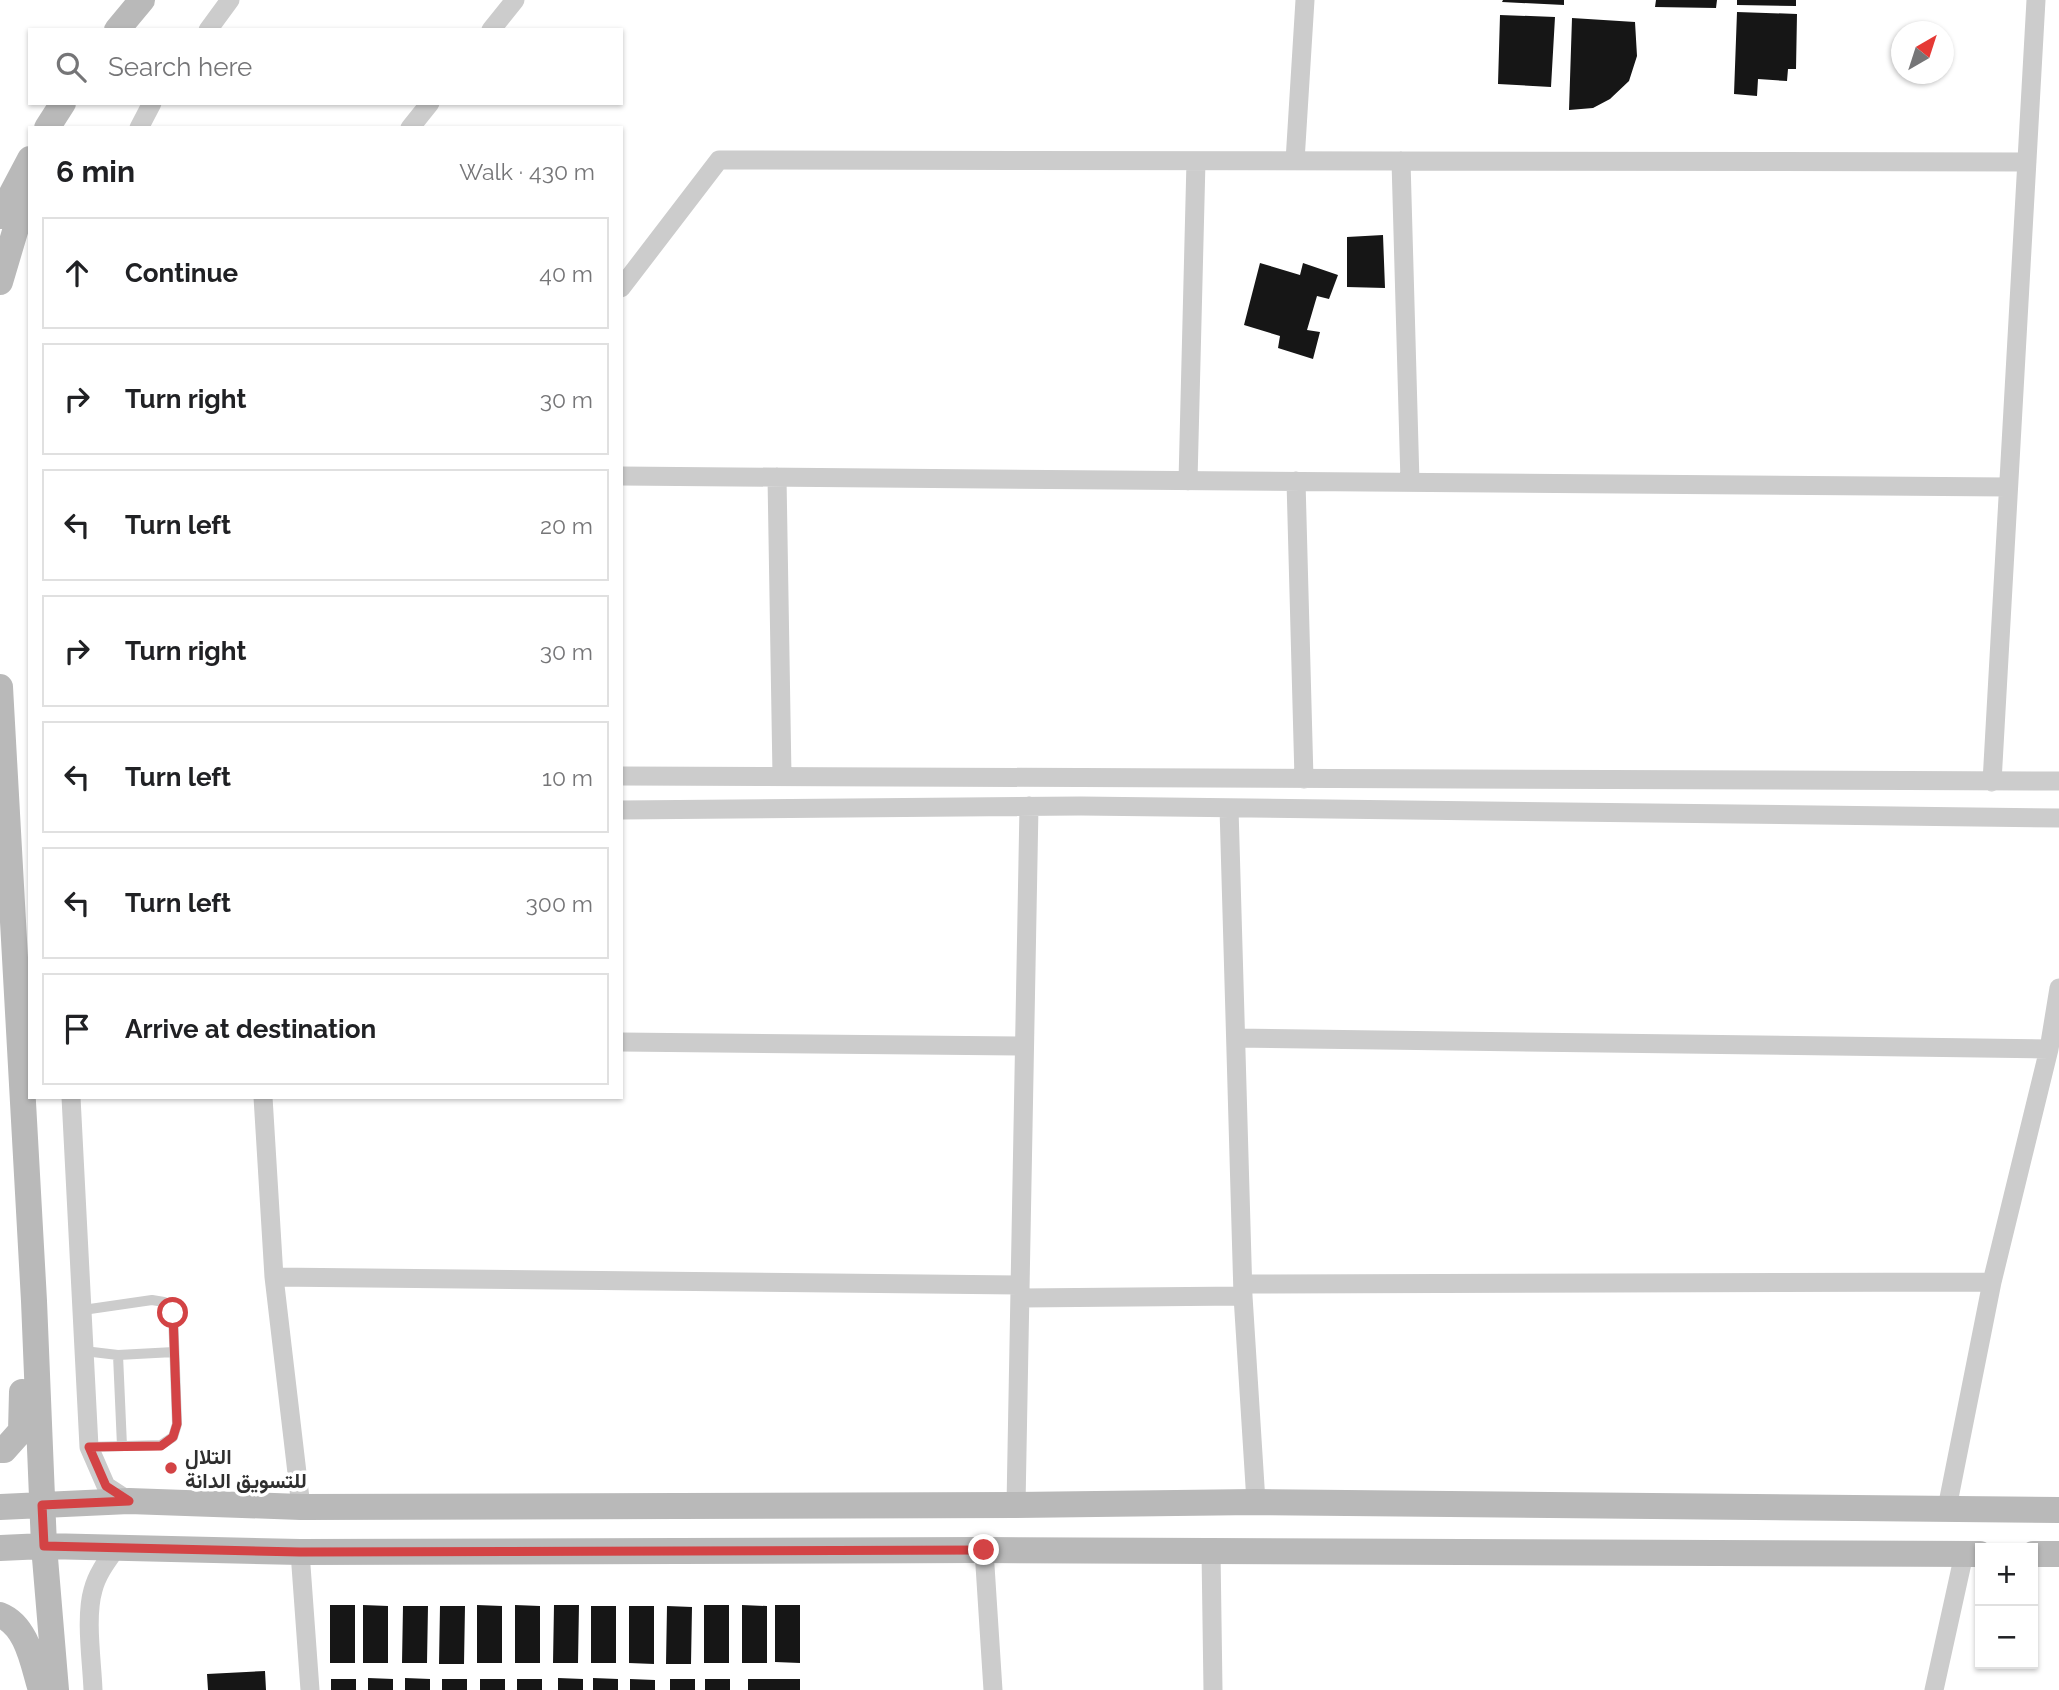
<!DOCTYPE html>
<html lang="en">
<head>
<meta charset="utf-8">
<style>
	:root { --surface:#fff; --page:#f2f2f2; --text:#202124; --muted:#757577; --line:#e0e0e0 }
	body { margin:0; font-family:Raleway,Vazirmatn,sans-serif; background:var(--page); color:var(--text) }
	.controls { position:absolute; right:21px; bottom:21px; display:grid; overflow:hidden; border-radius:0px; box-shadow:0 2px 5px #0004 }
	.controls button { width:63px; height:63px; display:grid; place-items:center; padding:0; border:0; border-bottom:2px solid var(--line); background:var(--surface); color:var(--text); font:35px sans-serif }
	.compass { position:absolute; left:1891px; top:21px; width:63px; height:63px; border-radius:50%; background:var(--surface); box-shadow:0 2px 5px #0004; rotate:39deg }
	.stop { position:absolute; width:21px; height:21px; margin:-16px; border:5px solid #d34345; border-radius:50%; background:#fff }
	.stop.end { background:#d34345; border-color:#fff; box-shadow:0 2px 7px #0008 }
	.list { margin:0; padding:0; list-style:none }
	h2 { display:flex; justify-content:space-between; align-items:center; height:91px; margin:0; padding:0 28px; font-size:30px }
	h2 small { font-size:23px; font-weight:400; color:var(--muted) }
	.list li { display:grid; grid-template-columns:46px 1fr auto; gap:21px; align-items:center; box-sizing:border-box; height:112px; margin:0 14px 14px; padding:0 14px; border:2px solid var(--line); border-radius:0px }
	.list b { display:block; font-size:26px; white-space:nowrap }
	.list em { font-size:23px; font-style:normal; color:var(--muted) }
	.icon { flex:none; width:38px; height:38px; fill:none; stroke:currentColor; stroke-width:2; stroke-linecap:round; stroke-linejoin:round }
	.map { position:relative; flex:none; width:2059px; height:1690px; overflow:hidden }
	.search { position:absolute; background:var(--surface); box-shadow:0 2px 5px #0004; left:28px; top:28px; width:595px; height:77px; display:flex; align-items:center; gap:18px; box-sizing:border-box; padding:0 24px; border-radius:0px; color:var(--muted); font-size:26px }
	.panel { position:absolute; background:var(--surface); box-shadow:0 2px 5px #0004; left:28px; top:126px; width:595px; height:973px; border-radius:0px }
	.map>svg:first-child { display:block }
</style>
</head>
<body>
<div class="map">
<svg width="2059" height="1690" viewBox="0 0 2059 1690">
	<rect width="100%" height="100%" fill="#fff"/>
	<!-- building -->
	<path fill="#161616" d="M1503 0H1564V5L1502 2Z
		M1656 0H1717L1716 8 1655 7Z
		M1737 0H1796V6L1737 5Z
		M1737 12 1797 14 1796 69H1788L1787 81 1758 79 1757 96 1734 94Z
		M1500 15 1555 17 1551 87 1498 84Z
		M1572 18 1635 22 1637 56 1629 81 1610 99 1593 108 1569 110Z
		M1383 235 1385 288 1347 287V237Z
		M1260 263 1300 275 1303 263 1338 275 1329 299 1317 296 1307 330 1320 332 1313 359 1278 348 1280 336 1244 325Z
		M330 1605H355V1663H330Z
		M363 1605 388 1606V1663H363Z
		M477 1605 502 1606V1663H477Z
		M515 1605 540 1606V1663H515Z
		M554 1605H579L578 1663H553Z
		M704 1605H729V1663H704Z
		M742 1605 767 1606V1663H742Z
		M775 1605H800V1663L775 1662Z
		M403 1606H428L427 1663H402Z
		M440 1606H465L464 1664H439Z
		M591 1606H616V1663H591Z
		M629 1606H654V1664L629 1663Z
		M667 1606 692 1607 691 1664H666Z
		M265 1671 266 1690H208L207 1674Z
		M368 1678 393 1679V1690H368Z
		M405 1678 430 1679V1690H405Z
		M558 1678 583 1679V1690H558Z
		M593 1678 618 1679V1690H593Z
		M331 1679H356V1690H331Z
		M442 1679H467V1690H442Z
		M480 1679H505V1690H480Z
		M517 1679H542V1690H517Z
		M630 1679 655 1680V1690H630Z
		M670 1679H695V1690H670Z
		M705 1679H730V1690H705Z
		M748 1679H800V1690H748Z"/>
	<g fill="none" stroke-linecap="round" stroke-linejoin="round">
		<!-- lane -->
		<path stroke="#ccc" stroke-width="10" d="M83 1310 152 1300 164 1302 173 1313 177 1424 173 1437 161 1445 89 1447
			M84 1351 118 1355 174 1352
			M118 1355 122 1446"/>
		<!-- street -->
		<path stroke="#ccc" stroke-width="19" d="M208 30 230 0
			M491 30 515 0
			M139 128 152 103
			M410 128 430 103
			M1295 161 1305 0
			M1401 161 1410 482
			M621 288 719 160 2027 162
			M621 476 2008 487
			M777 477 782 776
			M1188 481 1196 161
			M1296 481 1304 779
			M621 776 2059 781
			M1992 782 2036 0
			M1229 808 1243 1296 1256 1502
			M621 810 1081 806 2059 818
			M1236 1038 2049 1049
			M621 1042 1024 1046
			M71 1097 89 1447 106 1486 129 1501
			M263 1097 274 1277 301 1507
			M274 1277 1020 1285
			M1243 1284 1992 1282
			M1022 1298 1243 1296
			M1016 1505 1029 806
			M1947 1508 1992 1282 2049 1049 2059 988
			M984 1550 993 1690
			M1211 1551 1213 1690
			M300 1552 310 1690
			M93 1690C92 1662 85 1617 93 1590 97 1574 107 1561 117 1547
			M1934 1690 1964 1554"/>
		<!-- secondary -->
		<path stroke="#b9b9b9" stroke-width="26" d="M117 30 142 0
			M47 128 63 103
			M0 216 30 159
			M0 282 30 181
			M0 687 34 1301 44 1546 56 1690
			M0 1450H4L21 1431 22 1392
			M0 1507 129 1501 301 1507 1016 1505 1256 1502 2059 1510
			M0 1548 44 1546 300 1552 984 1550 1980 1554
			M2033 1554H2059
			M0 1615C28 1626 33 1665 41 1690"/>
	</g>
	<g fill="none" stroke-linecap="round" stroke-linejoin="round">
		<!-- route -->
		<path stroke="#d34345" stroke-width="9" d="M173 1313 177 1424 173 1437 161 1446 89 1447 106 1486 129 1501 42 1505 44 1546 300 1552 984 1550"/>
	</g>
	<!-- markers -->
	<circle fill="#d34345" stroke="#fff" stroke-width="2.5" cx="171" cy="1468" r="7"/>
	<g text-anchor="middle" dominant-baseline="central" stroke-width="7" stroke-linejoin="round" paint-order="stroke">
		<!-- poi labels -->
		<g font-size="21" font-weight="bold" fill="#2f2f2f" stroke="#fff" text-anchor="start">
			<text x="185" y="1456">التلال<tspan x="185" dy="24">للتسويق الدانة</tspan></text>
		</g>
	</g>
</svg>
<div class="controls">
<button>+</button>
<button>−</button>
</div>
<svg class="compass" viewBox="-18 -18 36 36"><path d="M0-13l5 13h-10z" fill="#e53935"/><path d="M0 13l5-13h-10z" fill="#757577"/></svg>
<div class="stop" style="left:173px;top:1313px"></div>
<div class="stop end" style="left:984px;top:1550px"></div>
<div class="search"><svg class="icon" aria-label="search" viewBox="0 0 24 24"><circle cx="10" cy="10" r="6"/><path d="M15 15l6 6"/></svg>Search here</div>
<section class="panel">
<h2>6 min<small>Walk · 430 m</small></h2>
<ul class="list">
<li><svg class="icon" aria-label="ahead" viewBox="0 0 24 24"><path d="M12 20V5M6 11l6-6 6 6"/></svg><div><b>Continue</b></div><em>40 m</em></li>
<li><svg class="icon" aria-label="right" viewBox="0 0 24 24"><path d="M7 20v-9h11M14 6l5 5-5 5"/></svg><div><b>Turn right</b></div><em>30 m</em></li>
<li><svg class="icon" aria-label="left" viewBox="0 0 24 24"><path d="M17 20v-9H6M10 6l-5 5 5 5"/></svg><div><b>Turn left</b></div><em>20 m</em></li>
<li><svg class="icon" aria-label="right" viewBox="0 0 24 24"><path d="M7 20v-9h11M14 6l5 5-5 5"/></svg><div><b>Turn right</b></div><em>30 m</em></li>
<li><svg class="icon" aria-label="left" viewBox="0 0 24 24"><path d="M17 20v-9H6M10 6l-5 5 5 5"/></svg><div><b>Turn left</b></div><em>10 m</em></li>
<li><svg class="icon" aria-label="left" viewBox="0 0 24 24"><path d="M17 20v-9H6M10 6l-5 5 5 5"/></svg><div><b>Turn left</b></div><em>300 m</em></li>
<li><svg class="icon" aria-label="arrive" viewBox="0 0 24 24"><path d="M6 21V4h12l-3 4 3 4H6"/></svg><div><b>Arrive at destination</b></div></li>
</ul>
</section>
</div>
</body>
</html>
